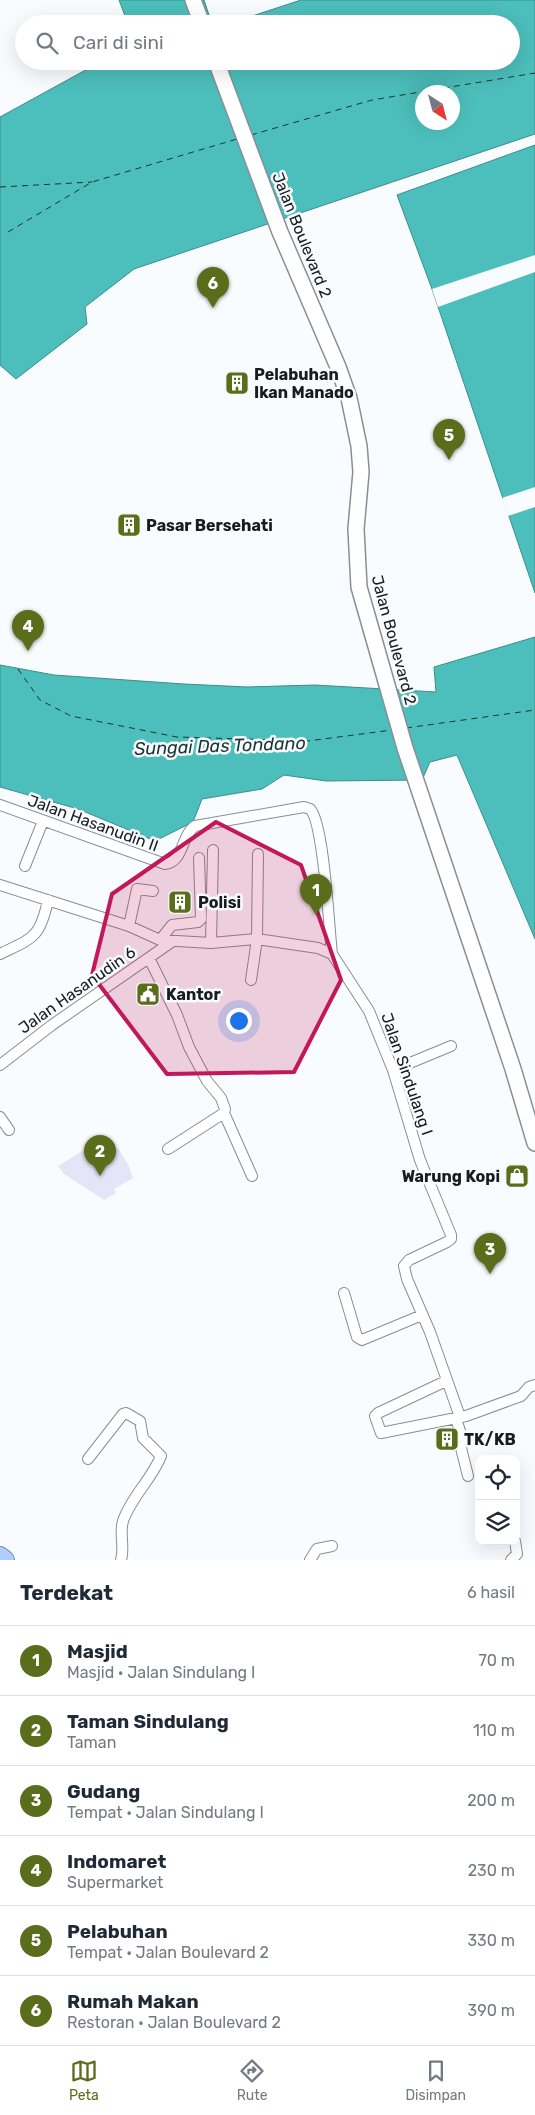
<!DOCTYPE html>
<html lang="id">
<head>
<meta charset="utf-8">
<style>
	:root { --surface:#fff; --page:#f6f6f7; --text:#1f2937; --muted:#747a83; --line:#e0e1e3; --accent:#596d1b }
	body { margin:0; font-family:Rubik,sans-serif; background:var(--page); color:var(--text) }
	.controls { position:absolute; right:15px; bottom:15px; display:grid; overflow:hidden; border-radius:10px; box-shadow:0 5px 20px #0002 }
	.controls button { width:45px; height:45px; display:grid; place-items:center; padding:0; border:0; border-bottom:1px solid var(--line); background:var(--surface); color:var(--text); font:25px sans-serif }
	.compass { position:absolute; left:415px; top:85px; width:45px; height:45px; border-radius:50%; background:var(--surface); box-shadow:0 5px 20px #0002; rotate:144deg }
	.you { position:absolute; left:238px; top:1020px; width:18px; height:18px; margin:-12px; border:4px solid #fff; border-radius:50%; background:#1a73e8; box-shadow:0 0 0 8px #1a73e833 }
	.badge { display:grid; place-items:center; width:32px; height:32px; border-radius:50%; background:var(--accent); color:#fff; font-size:16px; font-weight:700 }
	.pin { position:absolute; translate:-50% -41px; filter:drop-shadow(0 1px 2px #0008) }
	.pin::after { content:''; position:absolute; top:26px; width:18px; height:15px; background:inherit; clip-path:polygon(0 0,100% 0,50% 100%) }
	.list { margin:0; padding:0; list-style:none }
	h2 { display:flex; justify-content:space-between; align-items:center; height:65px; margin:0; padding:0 20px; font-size:21px }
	h2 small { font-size:16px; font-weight:400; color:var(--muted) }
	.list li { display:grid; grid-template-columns:32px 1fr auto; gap:15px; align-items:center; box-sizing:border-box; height:70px; padding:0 20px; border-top:1px solid var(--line) }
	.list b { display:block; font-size:19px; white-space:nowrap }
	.list p { margin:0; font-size:16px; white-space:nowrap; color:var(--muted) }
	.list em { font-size:16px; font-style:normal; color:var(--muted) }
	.icon { flex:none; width:28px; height:28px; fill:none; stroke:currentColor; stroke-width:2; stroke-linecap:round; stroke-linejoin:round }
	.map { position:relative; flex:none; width:535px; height:1560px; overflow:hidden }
	.search { position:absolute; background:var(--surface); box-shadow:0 5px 20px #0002; left:15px; right:15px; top:15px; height:55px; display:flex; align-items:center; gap:12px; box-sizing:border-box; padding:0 18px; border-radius:28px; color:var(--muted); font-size:19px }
	.sheet { height:485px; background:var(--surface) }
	nav { display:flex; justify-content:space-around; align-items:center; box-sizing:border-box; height:70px; border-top:1px solid var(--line); background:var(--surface); font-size:14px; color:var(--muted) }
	nav a { display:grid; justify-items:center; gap:2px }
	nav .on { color:var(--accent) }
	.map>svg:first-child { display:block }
</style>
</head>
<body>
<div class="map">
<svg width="535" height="1560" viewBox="0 0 535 1560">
	<rect width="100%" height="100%" fill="#f8fcfe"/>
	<!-- park -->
	<path fill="#e5e5f7" d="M118 1148 129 1166 133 1178 114 1189 116 1193 104 1200 64 1174 58 1166 84 1150Z"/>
	<!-- water -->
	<path fill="#4cbebb" stroke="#3c8d8c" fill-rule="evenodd" d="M119 0H204L212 24H128Z
		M301 0H535V134L134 269 85 307 87 324 16 379 0 365V117L102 61H511V24H228ZM422 92H452V122H422Z
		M535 145V593L432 289 397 195Z
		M535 637V939L457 755 430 762 422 780 326 781 284 775 262 789 202 799 193 822 155 841 78 809 0 787V665L54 675 184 684 247 687 315 685 436 692 434 667Z"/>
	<!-- pier -->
	<path fill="#f8fcfe" d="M535 255V272L438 307 432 289Z
		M535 487V507L508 516 502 498Z"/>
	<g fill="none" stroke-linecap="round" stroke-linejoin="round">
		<!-- ferry -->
		<path stroke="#1a3433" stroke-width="1" stroke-dasharray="6 5" stroke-linecap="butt" d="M251 135 372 100 535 73
			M0 187 92 182
			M8 232 92 182 237 139
			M18 669 40 700 71 716 177 737 308 741 392 730
			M406 728 535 710"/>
		<!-- minor casing -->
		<g stroke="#868f95" stroke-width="12">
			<path id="minor" d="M0 805 165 864C184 862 181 835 195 826L304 807 310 809C324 822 329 929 332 954
				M25 866 43 821
				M0 885 129 926 160 940 211 943 257 939 318 948 332 954 369 1011 393 1070 420 1160 451 1235V1239L447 1242 409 1260 404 1266 407 1279 430 1332 460 1417
				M129 926 137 889 153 891
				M160 940 172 925 198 922 201 919 199 858
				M211 943 213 850
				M0 954C33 938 40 938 48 900
				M149 958 177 1015 189 1047 207 1081 221 1098 225 1109 224 1113 168 1149
				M251 980 257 939 258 854
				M0 1065 52 1025 173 941
				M393 1070 451 1046
				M224 1113 252 1176
				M0 1117 9 1130
				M344 1293 357 1337 362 1340 422 1315
				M446 1381 378 1413 375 1416 381 1433 466 1416 521 1396 529 1387 535 1385
				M460 1417 457 1422 463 1440 460 1444 468 1476
				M88 1459 123 1414 126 1413 140 1421 143 1438 161 1456C152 1479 131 1497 123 1521 119 1534 125 1547 121 1560
				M310 1560 317 1549 332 1546
				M511 1560 517 1554 515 1541"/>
		</g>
		<!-- secondary casing -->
		<g stroke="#868f95" stroke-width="18">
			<path id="secondary" d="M193 0 202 24
				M216 61 280 232 338 367 349 398 359 446 361 472 356 529 359 587 405 748 513 1069 535 1143"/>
		</g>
		<!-- trunk casing -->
		<g stroke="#6f86b0" stroke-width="20">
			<path id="trunk" d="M0 1556 5 1560"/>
		</g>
		<!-- minor -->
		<use href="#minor" stroke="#fff" stroke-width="10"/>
		<!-- secondary -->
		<use href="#secondary" stroke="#fff" stroke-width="15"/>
		<!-- trunk -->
		<use href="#trunk" stroke="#b2ccfe" stroke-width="18"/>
	</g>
	<!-- marked area -->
	<path fill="#c2185b" fill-opacity="0.2" stroke="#c2185b" stroke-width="4" stroke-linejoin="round" d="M216 822 301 865 341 980 294 1072 167 1074 92 975 112 894Z"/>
	<!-- icons -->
	<defs>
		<g id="building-square" transform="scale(1.25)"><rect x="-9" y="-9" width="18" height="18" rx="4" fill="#596d1b" stroke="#f8fcfe"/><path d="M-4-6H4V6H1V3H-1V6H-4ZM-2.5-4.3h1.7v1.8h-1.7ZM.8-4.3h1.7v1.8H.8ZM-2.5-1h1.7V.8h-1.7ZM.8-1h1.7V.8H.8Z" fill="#fff"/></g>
		<g id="civic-square" transform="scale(1.25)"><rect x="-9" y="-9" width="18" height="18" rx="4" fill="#596d1b" stroke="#f8fcfe"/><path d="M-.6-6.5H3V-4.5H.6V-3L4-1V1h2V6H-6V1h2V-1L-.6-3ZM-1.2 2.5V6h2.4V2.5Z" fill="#fff"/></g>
		<g id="shop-square" transform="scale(1.25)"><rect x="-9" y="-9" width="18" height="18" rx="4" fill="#596d1b" stroke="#f8fcfe"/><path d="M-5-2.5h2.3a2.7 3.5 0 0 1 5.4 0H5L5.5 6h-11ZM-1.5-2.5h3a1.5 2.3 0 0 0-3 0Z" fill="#fff"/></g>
	</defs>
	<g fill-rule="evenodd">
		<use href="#building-square" x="237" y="383"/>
		<use href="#building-square" x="129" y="525"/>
		<use href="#building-square" x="180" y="902"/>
		<use href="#civic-square" x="148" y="994"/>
		<use href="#shop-square" x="517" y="1176"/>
		<use href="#building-square" x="447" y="1439"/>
	</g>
	<g text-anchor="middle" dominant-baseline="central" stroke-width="5" stroke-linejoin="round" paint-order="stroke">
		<!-- street labels -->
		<g font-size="16" fill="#181c1e" stroke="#f8fcfe">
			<text transform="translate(302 235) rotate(68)">Jalan Boulevard 2</text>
			<text transform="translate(394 640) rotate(75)">Jalan Boulevard 2</text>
			<text transform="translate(93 823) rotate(20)">Jalan Hasanudin II</text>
			<text transform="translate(77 990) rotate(-35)">Jalan Hasanudin 6</text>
			<text transform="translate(407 1074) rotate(71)">Jalan Sindulang I</text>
		</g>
		<!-- poi labels -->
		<g font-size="16" font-weight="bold" fill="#181c1e" stroke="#f8fcfe" text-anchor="start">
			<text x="254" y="374">Pelabuhan<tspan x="254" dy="18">Ikan Manado</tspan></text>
			<text x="146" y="525">Pasar Bersehati</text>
			<text x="198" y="902">Polisi</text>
			<text x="166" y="994">Kantor</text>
			<text x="500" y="1176" text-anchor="end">Warung Kopi</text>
			<text x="464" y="1439">TK/KB</text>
		</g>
		<!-- water labels -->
		<g font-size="18" font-style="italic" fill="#1a3433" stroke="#f8fcfe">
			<text transform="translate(220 746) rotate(-2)">Sungai Das Tondano</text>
		</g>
	</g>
</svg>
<div class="controls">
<button><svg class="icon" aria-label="locate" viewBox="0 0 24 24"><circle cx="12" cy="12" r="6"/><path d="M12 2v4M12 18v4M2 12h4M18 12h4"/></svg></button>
<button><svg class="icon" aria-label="layers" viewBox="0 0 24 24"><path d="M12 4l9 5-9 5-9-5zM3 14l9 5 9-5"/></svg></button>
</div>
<svg class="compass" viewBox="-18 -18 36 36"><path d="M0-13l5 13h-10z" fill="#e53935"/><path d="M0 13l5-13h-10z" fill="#747a83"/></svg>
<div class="you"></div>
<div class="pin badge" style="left:316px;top:915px">1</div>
<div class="pin badge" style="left:100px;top:1176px">2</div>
<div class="pin badge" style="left:490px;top:1274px">3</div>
<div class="pin badge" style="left:28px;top:651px">4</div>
<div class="pin badge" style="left:449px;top:460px">5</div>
<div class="pin badge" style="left:213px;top:308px">6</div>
<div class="search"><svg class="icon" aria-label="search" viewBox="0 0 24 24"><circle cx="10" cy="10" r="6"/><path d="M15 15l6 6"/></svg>Cari di sini</div>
</div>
<section class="sheet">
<h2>Terdekat<small>6 hasil</small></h2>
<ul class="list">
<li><span class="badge">1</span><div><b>Masjid</b><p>Masjid · Jalan Sindulang I</p></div><em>70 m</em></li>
<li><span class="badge">2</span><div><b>Taman Sindulang</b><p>Taman</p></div><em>110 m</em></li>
<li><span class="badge">3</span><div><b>Gudang</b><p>Tempat · Jalan Sindulang I</p></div><em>200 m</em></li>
<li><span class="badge">4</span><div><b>Indomaret</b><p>Supermarket</p></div><em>230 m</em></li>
<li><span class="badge">5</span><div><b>Pelabuhan</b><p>Tempat · Jalan Boulevard 2</p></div><em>330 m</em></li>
<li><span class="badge">6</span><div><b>Rumah Makan</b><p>Restoran · Jalan Boulevard 2</p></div><em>390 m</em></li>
</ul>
</section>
<nav>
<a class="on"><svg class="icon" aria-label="map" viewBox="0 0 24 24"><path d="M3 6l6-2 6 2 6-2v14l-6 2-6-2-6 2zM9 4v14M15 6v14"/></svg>Peta</a>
<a><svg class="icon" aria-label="directions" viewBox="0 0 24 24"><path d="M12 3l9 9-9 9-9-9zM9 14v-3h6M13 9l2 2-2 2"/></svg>Rute</a>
<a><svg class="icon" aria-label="saved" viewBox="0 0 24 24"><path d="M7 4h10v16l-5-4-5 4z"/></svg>Disimpan</a>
</nav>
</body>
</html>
